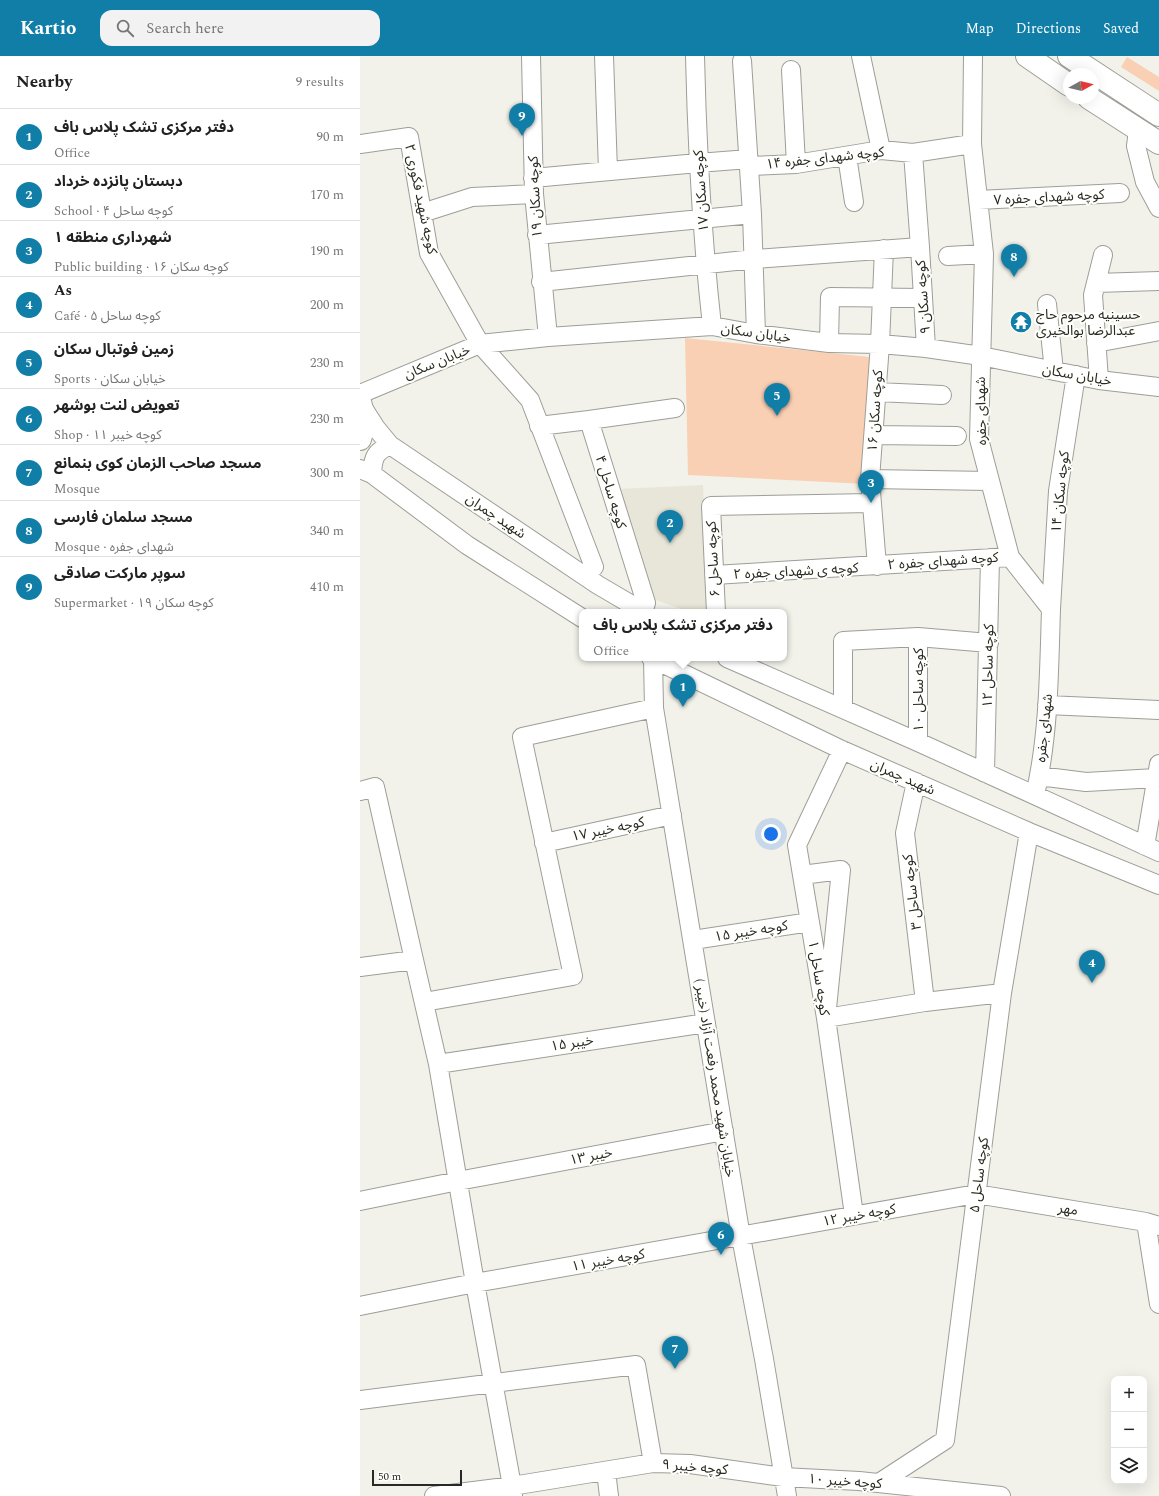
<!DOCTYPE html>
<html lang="en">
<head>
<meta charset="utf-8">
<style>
	:root { --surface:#fff; --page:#f2f2f2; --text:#222; --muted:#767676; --line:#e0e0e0; --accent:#117ea7 }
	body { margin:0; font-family:Spectral,"Noto Sans Arabic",serif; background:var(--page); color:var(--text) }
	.controls { position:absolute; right:12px; bottom:12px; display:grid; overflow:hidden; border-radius:8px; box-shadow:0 4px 16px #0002 }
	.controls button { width:36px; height:36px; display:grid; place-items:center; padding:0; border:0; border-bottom:1px solid var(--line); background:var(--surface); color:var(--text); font:20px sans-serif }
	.compass { position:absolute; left:703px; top:12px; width:36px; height:36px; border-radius:50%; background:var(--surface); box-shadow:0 4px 16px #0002; rotate:82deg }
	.scale { position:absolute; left:12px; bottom:10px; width:90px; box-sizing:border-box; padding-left:4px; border:2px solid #282826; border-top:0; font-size:11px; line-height:14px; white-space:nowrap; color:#282826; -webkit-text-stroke:3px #fffffb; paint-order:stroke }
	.you { position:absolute; left:411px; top:778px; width:14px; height:14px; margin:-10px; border:3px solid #fff; border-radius:50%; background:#1a73e8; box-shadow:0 0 0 6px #1a73e833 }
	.badge { display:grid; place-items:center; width:26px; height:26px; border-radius:50%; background:var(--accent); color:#fff; font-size:13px; font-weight:700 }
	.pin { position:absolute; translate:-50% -33px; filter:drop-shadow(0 1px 2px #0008) }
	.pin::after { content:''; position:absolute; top:21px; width:14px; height:12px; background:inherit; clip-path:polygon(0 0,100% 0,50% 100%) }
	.popup { position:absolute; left:219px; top:553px; width:208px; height:52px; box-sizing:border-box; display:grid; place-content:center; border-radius:8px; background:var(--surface); filter:drop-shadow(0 1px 3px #0005); font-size:13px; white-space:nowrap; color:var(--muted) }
	.popup b { font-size:15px; color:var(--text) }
	.popup::after { content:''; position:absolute; left:50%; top:100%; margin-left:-8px; border:8px solid transparent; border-top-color:var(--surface) }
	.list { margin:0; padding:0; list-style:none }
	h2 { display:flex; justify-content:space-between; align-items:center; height:52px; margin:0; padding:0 16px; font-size:17px }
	h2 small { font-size:13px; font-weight:400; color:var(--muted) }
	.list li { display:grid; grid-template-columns:26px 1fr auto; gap:12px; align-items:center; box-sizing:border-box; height:56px; padding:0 16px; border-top:1px solid var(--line) }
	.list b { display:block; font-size:15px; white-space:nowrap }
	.list p { margin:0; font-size:13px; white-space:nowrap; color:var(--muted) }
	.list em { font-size:13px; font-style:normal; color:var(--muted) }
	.icon { flex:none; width:22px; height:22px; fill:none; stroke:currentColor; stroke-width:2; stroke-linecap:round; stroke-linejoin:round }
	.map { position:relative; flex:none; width:799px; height:1440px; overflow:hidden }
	header { display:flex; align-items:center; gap:24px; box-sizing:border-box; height:56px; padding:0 20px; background:var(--accent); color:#fff }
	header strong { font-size:19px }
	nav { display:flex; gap:22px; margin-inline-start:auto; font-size:14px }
	.search { width:280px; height:36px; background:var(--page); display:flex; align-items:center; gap:10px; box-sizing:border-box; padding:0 14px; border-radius:12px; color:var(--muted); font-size:15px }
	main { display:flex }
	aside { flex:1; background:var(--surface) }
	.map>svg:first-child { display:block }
</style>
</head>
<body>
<header>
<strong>Kartio</strong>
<div class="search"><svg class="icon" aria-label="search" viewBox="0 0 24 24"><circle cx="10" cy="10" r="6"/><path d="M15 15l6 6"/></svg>Search here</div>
<nav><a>Map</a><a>Directions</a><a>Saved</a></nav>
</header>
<main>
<aside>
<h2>Nearby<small>9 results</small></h2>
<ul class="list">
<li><span class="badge">1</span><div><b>دفتر مرکزی تشک پلاس باف</b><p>Office</p></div><em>90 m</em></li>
<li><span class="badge">2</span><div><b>دبستان پانزده خرداد</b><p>School · کوچه ساحل ۴</p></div><em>170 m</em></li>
<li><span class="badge">3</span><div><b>شهرداری منطقه ١</b><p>Public building · کوچه سکان ۱۶</p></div><em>190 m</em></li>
<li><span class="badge">4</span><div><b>As</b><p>Café · کوچه ساحل ۵</p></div><em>200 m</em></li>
<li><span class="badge">5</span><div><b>زمین فوتبال سکان</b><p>Sports · خیابان سکان</p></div><em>230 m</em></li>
<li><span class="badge">6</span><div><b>تعویض لنت بوشهر</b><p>Shop · کوچه خیبر ۱۱</p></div><em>230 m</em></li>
<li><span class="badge">7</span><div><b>مسجد صاحب الزمان کوی بنمانع</b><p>Mosque</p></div><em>300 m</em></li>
<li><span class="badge">8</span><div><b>مسجد سلمان فارسی</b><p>Mosque · شهدای جفره</p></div><em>340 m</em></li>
<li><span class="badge">9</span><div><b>سوپر مارکت صادقی</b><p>Supermarket · کوچه سکان ۱۹</p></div><em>410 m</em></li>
</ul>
</aside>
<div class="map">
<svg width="799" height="1440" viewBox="0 0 799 1440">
	<rect width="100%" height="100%" fill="#f2f2eb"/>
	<!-- built -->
	<path fill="#e7e6d8" d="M343 429 349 556H330L290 542 258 433Z"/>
	<!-- green -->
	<path fill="#f9d0b4" d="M767 1 799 21V35L761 11Z
		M325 282 510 301 506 428 328 419Z"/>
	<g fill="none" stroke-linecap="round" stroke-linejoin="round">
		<!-- minor casing -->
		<g stroke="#9e9e98" stroke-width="20">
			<path id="minor" d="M171 0 174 138 188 281
				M244 0 248 115
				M335 0C337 90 342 180 352 270
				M501 0 521 94
				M613 0 612 88 624 198 619 383 650 501 691 553C689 615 689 679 675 739
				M382 5 392 158 396 278
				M431 14 436 108
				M778 74 776 90 785 126 799 152
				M0 88 49 81 69 197 120 288 170 344 234 511
				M487 100 494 146
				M390 110 436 108 521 94 553 97 612 88
				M173 122 338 107 389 103
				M618 144 760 137
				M62 157 112 141 174 138
				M177 179 392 158
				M560 191 566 292
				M588 200 624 198
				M181 226 394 203 560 191 553 97
				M736 227 799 225
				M687 248 694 315
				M469 287 470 241 563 242
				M736 287 799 275
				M739 324 733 239 743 199
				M517 336 582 339
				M0 338 120 288 188 281 352 270 396 278 469 287 520 288 566 292 621 300 739 324 799 331
				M2 350 16 372 30 389 238 529 284 556
				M229 364 315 352
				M179 370 229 364 286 547 283 556
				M514 379 597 380
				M0 413 12 418 107 489 222 562
				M12 418C13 401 15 396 30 389
				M510 423 629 425
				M517 510 510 423 520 288 524 193
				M354 519 650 501
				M691 553 698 435 716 319
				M356 556 351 450 511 447
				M558 581V686
				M291 602 482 694 669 776 799 829
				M367 602 558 686 799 796
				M293 603 294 652 381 1181 404 1303 427 1440
				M687 649 799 654
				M483 653V585L558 581 629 587
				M482 694 437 789 466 962 494 1159
				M625 717 630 502
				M679 720 726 726 796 722
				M556 726 545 777 565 946
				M0 735 15 731 54 904 78 1008 115 1227 152 1430 153 1440
				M184 787 312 759
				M785 790 799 708
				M442 819 481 814 466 962 565 946 642 937
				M333 884 450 866
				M0 911 54 904
				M64 946 213 920 162 681 294 652
				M78 1008 346 967
				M0 1145 98 1125 364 1075
				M786 1166 799 1248
				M0 1250 115 1227 616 1138 786 1166 799 1170
				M0 1344 276 1309 293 1407
				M246 1415 249 1440
				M519 1427 585 1384 642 937 669 776
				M74 1440 152 1430 293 1407 330 1408 423 1421 499 1425 641 1440"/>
		</g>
		<!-- major casing -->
		<g stroke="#9e9e98" stroke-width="24">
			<path id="major" d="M667 0 709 29
				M709 0 799 59
				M729 42 799 87
				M0 346 5 365 0 383"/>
		</g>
		<!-- minor -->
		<use href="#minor" stroke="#fff" stroke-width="18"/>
		<!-- major -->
		<use href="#major" stroke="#fff" stroke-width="22"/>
	</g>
	<!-- icons -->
	<defs>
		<g id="temple-disc" transform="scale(1.15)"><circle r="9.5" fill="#117ea7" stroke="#fffffb"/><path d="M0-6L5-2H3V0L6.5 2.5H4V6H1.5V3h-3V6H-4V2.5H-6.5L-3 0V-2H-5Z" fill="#fff"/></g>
	</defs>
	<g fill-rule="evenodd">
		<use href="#temple-disc" x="661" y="266"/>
	</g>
	<g text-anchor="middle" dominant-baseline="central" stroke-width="4" stroke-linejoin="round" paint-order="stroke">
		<!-- street labels -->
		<g font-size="14" fill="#282826" stroke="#fffffb">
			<text transform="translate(465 102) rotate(-6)">کوچه شهدای جفره ۱۴</text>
			<text transform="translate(341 135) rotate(-94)">کوچه سکان ۱۷</text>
			<text transform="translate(175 141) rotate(-93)">کوچه سکان ۱۹</text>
			<text transform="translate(689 141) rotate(-3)">کوچه شهدای جفره ۷</text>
			<text transform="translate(61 143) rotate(78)">کوچه شهید فکوری ۲</text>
			<text transform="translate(563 241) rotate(-94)">کوچه سکان ۹</text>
			<text transform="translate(396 277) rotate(8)">خیابان سکان</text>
			<text transform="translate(77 306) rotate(-22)">خیابان سکان</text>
			<text transform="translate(717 319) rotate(10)">خیابان سکان</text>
			<text transform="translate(515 355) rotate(-86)">کوچه سکان ۱۶</text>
			<text transform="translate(621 355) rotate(-91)">شهدای جفره</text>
			<text transform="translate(251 436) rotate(73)">کوچه ساحل ۴</text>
			<text transform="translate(700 436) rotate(-84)">کوچه سکان ۱۴</text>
			<text transform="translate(136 460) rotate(34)">شهید چمران</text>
			<text transform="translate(353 503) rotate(-93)">کوچه ساحل ۶</text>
			<text transform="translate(583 505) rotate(-4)">کوچه شهدای جفره ۲</text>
			<text transform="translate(436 515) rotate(-3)">کوچه ی شهدای جفره ۲</text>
			<text transform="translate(628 610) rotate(-89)">کوچه ساحل ۱۲</text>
			<text transform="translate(558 634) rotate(-90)">کوچه ساحل ۱۰</text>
			<text transform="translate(684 672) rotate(-84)">شهدای جفره</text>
			<text transform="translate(543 721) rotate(24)">شهید چمران</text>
			<text transform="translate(248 773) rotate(-12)">کوچه خیبر ۱۷</text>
			<text transform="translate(552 836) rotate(-97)">کوچه ساحل ۳</text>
			<text transform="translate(391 875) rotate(-9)">کوچه خیبر ۱۵</text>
			<text transform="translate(459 922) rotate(81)">کوچه ساحل ۱</text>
			<text transform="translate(212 987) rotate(-9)">خیبر ۱۵</text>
			<text transform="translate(355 1022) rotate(81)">( خیبر) خیابان شهید محمد رفعت آزاد</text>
			<text transform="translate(231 1100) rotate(-11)">خیبر ۱۳</text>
			<text transform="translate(619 1119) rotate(-83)">کوچه ساحل ۵</text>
			<text transform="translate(708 1153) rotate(9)">مهر</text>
			<text transform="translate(499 1159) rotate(-10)">کوچه خیبر ۱۲</text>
			<text transform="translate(248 1204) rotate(-10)">کوچه خیبر ۱۱</text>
			<text transform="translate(335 1411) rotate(5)">کوچه خیبر ۹</text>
			<text transform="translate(485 1425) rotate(4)">کوچه خیبر ۱۰</text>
		</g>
		<!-- poi labels -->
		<g font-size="14" fill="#282826" stroke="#fffffb" text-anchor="start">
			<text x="676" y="258">حسینیه مرحوم حاج<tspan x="676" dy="16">عبدالرضا بوالخیری</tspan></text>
		</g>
	</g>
</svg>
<div class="controls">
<button>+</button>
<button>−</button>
<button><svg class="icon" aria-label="layers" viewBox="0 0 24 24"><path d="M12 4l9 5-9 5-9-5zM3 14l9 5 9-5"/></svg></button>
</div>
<svg class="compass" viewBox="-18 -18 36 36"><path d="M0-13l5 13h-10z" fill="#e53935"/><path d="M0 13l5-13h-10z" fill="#767676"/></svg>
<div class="scale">50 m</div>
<div class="you"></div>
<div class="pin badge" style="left:323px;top:651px">1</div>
<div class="popup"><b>دفتر مرکزی تشک پلاس باف</b>Office</div>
<div class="pin badge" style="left:310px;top:487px">2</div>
<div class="pin badge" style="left:511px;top:447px">3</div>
<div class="pin badge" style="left:732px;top:927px">4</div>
<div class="pin badge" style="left:417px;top:360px">5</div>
<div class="pin badge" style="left:361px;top:1199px">6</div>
<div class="pin badge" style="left:315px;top:1313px">7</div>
<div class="pin badge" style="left:654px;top:221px">8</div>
<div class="pin badge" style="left:162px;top:80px">9</div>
</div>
</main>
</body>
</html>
